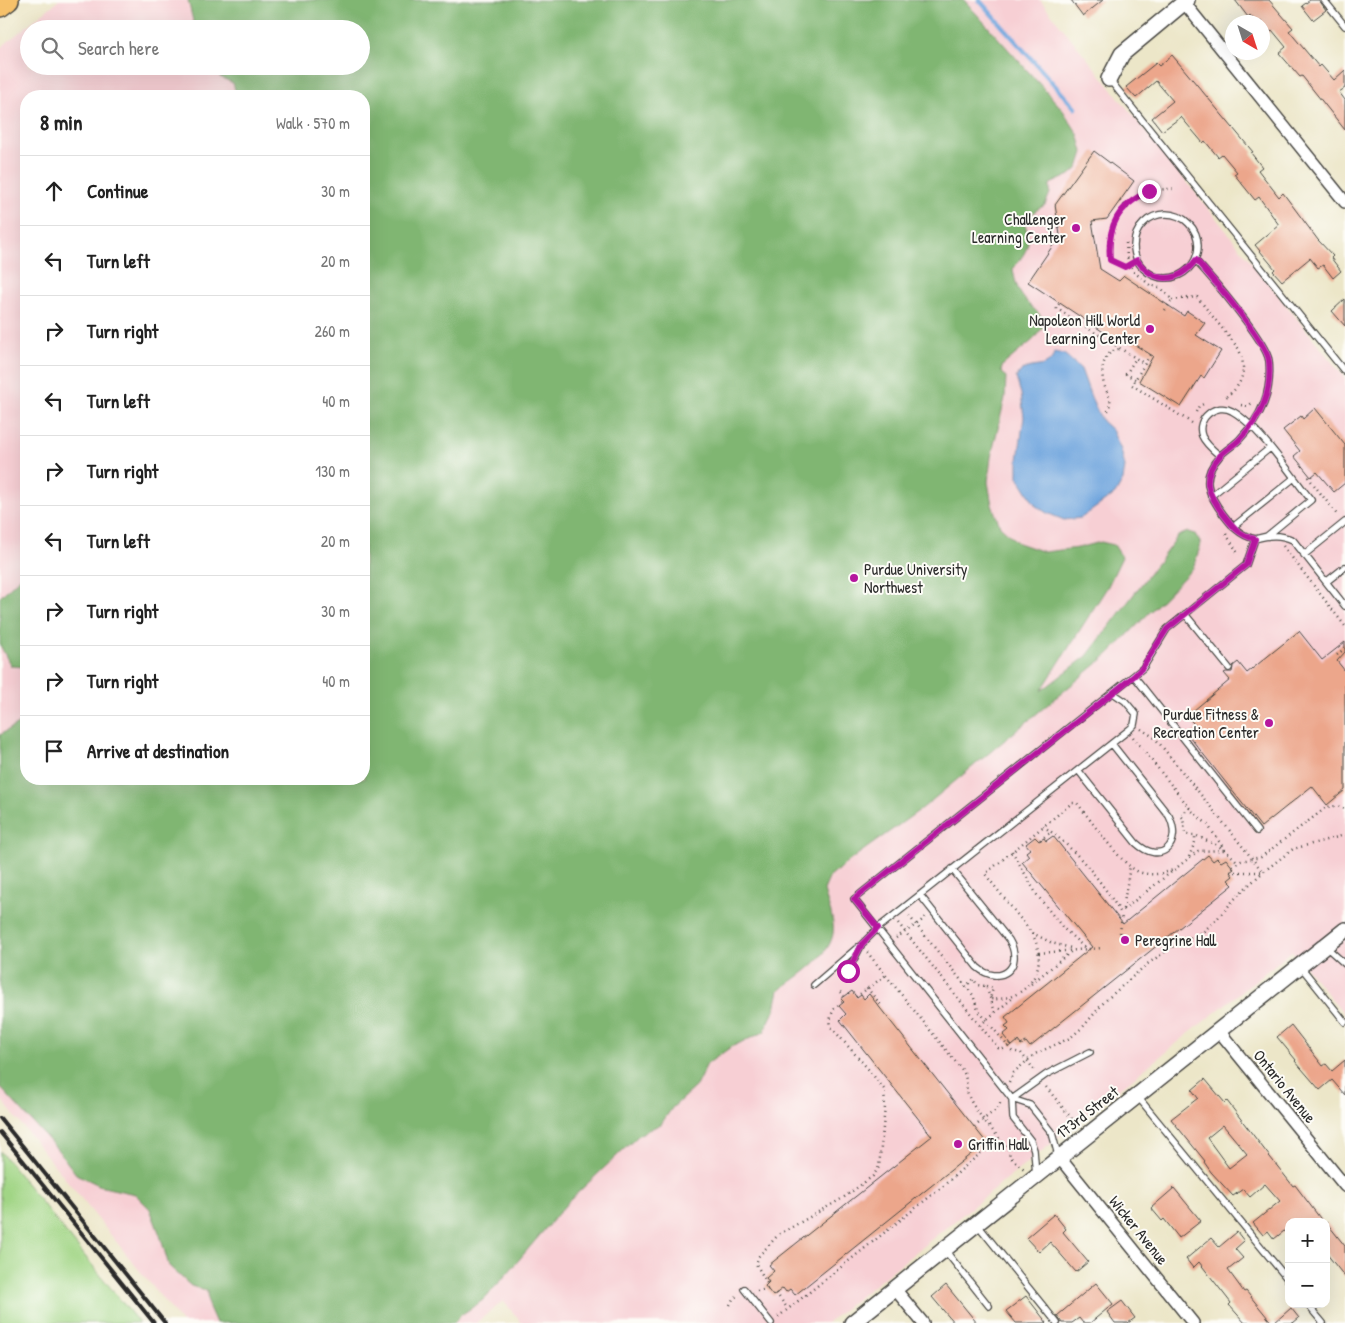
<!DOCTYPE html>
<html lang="en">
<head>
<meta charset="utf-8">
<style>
	:root { --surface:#fff; --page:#f2f2f2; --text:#222; --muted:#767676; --line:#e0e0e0 }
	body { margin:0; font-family:"Patrick Hand",sans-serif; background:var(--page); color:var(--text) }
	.controls { position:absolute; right:15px; bottom:15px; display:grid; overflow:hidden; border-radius:10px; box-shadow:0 5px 20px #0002 }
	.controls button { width:45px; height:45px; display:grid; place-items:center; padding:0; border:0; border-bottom:1px solid var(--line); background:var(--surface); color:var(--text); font:25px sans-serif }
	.compass { position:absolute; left:1225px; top:15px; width:45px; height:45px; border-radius:50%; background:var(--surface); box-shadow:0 5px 20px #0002; rotate:141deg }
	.stop { position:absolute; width:15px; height:15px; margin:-11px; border:4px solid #b5179e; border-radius:50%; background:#fff }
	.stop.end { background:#b5179e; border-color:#fff; box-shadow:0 1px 5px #0008 }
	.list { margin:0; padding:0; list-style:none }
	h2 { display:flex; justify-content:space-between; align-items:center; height:65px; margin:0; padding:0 20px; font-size:21px }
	h2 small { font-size:16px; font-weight:400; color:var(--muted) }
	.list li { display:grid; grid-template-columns:32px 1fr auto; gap:15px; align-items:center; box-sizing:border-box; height:70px; padding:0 20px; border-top:1px solid var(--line) }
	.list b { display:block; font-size:19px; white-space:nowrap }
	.list em { font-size:16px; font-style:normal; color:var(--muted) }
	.icon { flex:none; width:28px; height:28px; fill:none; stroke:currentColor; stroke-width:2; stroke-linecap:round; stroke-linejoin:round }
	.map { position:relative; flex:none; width:1345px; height:1323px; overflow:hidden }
	.search { position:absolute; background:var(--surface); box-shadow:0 5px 20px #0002; left:20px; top:20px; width:350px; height:55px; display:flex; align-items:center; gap:12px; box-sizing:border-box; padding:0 18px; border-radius:28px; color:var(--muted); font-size:19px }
	.panel { position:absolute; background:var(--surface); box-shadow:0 5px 20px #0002; left:20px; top:90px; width:350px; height:695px; border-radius:20px }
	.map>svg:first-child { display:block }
</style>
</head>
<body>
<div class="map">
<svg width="1345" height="1323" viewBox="0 0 1345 1323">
	<rect width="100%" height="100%" fill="#fdfcf7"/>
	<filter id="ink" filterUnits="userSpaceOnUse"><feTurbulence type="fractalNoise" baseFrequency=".02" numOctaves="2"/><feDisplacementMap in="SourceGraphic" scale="10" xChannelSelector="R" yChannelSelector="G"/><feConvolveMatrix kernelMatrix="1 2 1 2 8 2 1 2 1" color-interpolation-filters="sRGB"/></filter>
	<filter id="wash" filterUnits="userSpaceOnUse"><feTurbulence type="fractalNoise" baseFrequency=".0096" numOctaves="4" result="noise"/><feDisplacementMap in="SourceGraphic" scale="20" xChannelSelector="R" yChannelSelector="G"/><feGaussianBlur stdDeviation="1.12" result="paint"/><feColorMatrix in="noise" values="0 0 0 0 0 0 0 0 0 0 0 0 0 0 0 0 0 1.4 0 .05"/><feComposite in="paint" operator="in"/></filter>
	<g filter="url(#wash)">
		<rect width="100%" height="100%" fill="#ece6c8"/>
		<!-- built -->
		<path fill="#f7cfd4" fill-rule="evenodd" d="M59 0H1040L1345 378V1015L1292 951 827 1323H522L503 1301 476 1323H182L0 1098V48ZM29 29H361V66H29ZM26 96H364V779H26Z"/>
		<!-- green -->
		<path fill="#a1d585" stroke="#668058" d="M0 1151 139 1323H0Z"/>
		<!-- forest -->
		<path fill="#80b672" stroke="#56704e" d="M188 0H964L1062 109 1078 134 1083 152 1078 168 1070 175 1050 184V193L1045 205 1035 211 1025 224C1032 247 1026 251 1013 269 1015 282 1018 293 1028 303 1037 313 1041 312 1044 326L1033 340 1003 365 1001 371 1006 377 1005 398 991 457 988 482 992 505 1000 526 1018 543 1044 552 1078 548 1101 542 1114 545 1122 557 1108 586 1041 691 1087 656 1178 536 1188 532 1195 534 1201 544 1193 568 1110 653 924 807 857 855 830 876 824 890C826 901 832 912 833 924 838 952 799 976 779 990L775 1009 764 1032 731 1047 707 1064 696 1086 672 1108 661 1124 640 1134 568 1202 506 1275 483 1300 461 1315 454 1323H216L208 1305 207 1291 191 1286 169 1266 160 1235 150 1209 135 1194 103 1187 76 1174 57 1149 0 1087V735L21 722 26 712V779H364V96H237L233 83 220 77 216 66H361V29H195Z
			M26 572V667L11 666 0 645V597Z"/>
		<!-- water -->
		<path fill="#71a6de" stroke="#4e6884" d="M1054 352 1064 354 1081 369 1091 397 1102 421 1112 430 1121 450 1125 467 1123 480 1115 494 1081 518 1064 520 1047 513 1036 506 1018 477V460L1024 417 1021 394 1016 378C1018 375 1019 373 1021 371 1032 363 1051 371 1054 352Z"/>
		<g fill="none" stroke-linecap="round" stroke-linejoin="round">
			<!-- stream -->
			<path stroke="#71a6de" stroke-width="4.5" d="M979 0 1075 108"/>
		</g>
		<g id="blocks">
			<!-- building -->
			<path fill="#eca68b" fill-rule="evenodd" d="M1071 0H1103L1083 16Z
				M1235 0H1269L1293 28 1289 31 1319 67 1321 65 1334 80 1345 70V88L1339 92 1345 100V130L1302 76 1300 77 1279 53 1286 47 1272 30 1262 39V22H1256L1250 15 1248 17Z
				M1310 0H1319L1326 10 1313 20 1302 6Z
				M1172 55 1253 152 1251 153 1262 167 1258 170 1279 197 1283 193 1318 240 1333 256 1331 258 1341 271 1333 278 1323 265 1318 268 1310 258 1282 281 1273 271 1275 269 1255 245 1279 225 1259 197 1255 200 1234 174 1237 172 1222 154 1218 157 1205 141 1203 143 1181 117 1162 131 1152 118 1173 101 1156 81 1136 98 1126 87 1156 63 1159 66Z
				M1094 151 1134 181 1107 219 1092 221 1100 269 1119 281 1124 276 1184 316 1187 311 1205 323 1196 335 1221 351 1204 378 1201 376 1181 407 1139 381 1153 356 1117 334 1114 339 1028 282 1060 235 1055 205Z
				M1345 299V326L1332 311Z
				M1315 408 1345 445V483L1334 492 1317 472 1311 477 1294 456 1300 451 1283 430 1301 416 1303 419Z
				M1299 631 1322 660 1345 642V652L1337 661 1345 671V790L1327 805 1312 786 1261 827 1189 736 1198 729 1187 716 1230 680 1224 673 1226 672H1232L1233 666 1238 662 1247 673Z
				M1053 836 1123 924 1208 855 1213 861 1217 858 1221 862 1226 859 1234 869 1230 872 1233 876 1228 880 1233 885 1030 1047 1026 1042 1021 1045 1018 1041 1012 1046 1003 1035 1009 1030 1005 1026 1009 1023 1005 1017 1092 947 1022 862 1029 856 1026 852 1030 849 1026 844 1035 837 1039 841 1044 838 1046 841Z
				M852 991 857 998 861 995 864 999 869 994 986 1142 795 1295 790 1289 786 1292 783 1288 773 1296 765 1286 769 1282 766 1278 774 1271 769 1265 932 1136 840 1020 846 1014 839 1006 844 1002 841 999Z
				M1291 1025 1323 1066 1326 1064 1332 1071 1345 1060V1095L1332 1080 1320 1090 1295 1061 1296 1060 1277 1037Z
				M1205 1079 1225 1103 1227 1101 1270 1157 1293 1186 1295 1185 1323 1222H1289V1227L1274 1239 1268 1231 1263 1235 1253 1223 1280 1201 1265 1184 1250 1197 1243 1189 1233 1196 1211 1172 1204 1162 1205 1161 1171 1119 1198 1098 1192 1090ZM1223 1125 1247 1154 1229 1168 1207 1138Z
				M1174 1188 1201 1221 1179 1238 1164 1219 1162 1221 1151 1208Z
				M1054 1214 1066 1229 1063 1232 1088 1262 1076 1272 1050 1242 1039 1252 1026 1238Z
				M1326 1222 1345 1246V1277L1326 1253Z
				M1237 1232 1244 1241 1235 1249 1243 1258 1228 1270 1244 1292 1246 1291 1272 1323H1245L1229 1305 1231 1303 1199 1262 1193 1268 1186 1259 1211 1238 1219 1247Z
				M1096 1283 1113 1304 1090 1323H1083L1079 1318 1072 1323H1062L1057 1316Z
				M946 1285 977 1323H954L932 1297Z
				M1026 1296 1047 1323H1016L1006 1311Z
				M1122 1301 1135 1318 1128 1323H1115L1107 1312Z
				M1291 1308 1299 1318 1293 1323H1274Z"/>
		</g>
	</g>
	<g filter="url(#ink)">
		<use href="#blocks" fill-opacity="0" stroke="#484743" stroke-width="1"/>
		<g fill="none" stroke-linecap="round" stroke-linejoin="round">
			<!-- service casing -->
			<g stroke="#484743" stroke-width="8">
				<path id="service" d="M1324 0 1345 26
					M1109 79 1345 372
					M1134 246a32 32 0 1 1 64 0a32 32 0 1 1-64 0Z
					M1195 260C1211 277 1267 342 1269 361 1272 393 1262 416 1239 440 1233 446 1225 450 1219 457 1200 478 1208 494 1223 514 1233 527 1239 535 1255 539
					M1220 456C1214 451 1205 443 1202 436 1195 418 1217 402 1232 411 1259 426 1291 475 1311 500L1267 536
					M1211 496 1270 448
					M1233 527 1294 478
					M1304 555 1345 522
					M1326 582 1345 567
					M1185 614 1229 668
					M1134 676 1257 831
					M1078 770 1136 843C1161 866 1183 844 1169 816L1112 744
					M920 895 977 967C1000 987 1025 967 1009 940L952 869
					M1325 946 1345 964
					M1301 967 1345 1022
					M848 971 862 944 878 928 1130 729 1134 725 1136 714 1125 701 1113 693
					M814 985 858 947
					M1138 1097 1289 1281
					M1012 1099 1047 1074 1090 1052
					M1012 1099 1013 1118 1031 1141 1034 1150 1036 1175
					M1058 1155 1052 1133 1030 1105 1012 1099 854 899 1143 668 1167 629 1246 565 1255 539C1269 535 1280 534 1293 540L1345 606
					M977 1224 1057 1323
					M944 1249 989 1306
					M744 1289 771 1323
					M1307 1304 1323 1323"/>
			</g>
			<!-- minor casing -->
			<g stroke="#484743" stroke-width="14">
				<path id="minor" d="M1182 0 1345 202
					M1219 1031 1345 1186
					M1059 1157 1193 1323
					M895 1289 923 1323"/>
			</g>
			<!-- tertiary casing -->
			<g stroke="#484743" stroke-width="18">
				<path id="tertiary" d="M1109 79 1122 54 1187 0
					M852 1323 1345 930"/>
			</g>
			<!-- motorway casing -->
			<g stroke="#484743" stroke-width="24">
				<path id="motorway" d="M0 6 8 0"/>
			</g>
			<!-- path -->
			<path stroke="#484743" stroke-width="2.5" stroke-dasharray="1 4" stroke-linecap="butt" d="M1120 201 1129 209
				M1126 243 1127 257 1134 272 1150 285 1162 289 1172 300 1165 310
				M1137 260 1125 267 1110 260C1109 253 1108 246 1109 240 1114 207 1141 188 1173 189
				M1172 300 1197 297 1238 348C1248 368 1243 387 1224 398
				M1059 304 1056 308 1145 364
				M1150 355 1132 385 1192 423
				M1135 379 1126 374 1136 358
				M1241 405 1248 406 1252 403
				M1108 411C1109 407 1111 403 1110 399 1108 393 1104 387 1103 380 1101 367 1104 352 1119 349
				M1196 412 1199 406 1206 403
				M1308 477 1338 516
				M1226 534 1239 555
				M1283 546 1345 626
				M1337 655 1345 648
				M1141 729 1155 738 1263 872 1293 849 1345 835
				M1133 737 1192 811 1207 824 1225 850 1238 862
				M1190 808 1180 815 1183 818 1185 834 1189 835H1195L1224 849
				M1043 826C1075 848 1102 881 1122 915
				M1040 840 1051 832
				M1012 851 1037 895 1063 928 1085 948
				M1189 857 1195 842V835
				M1232 866 1241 861 1261 857 1327 807 1337 806 1345 809
				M1230 872H1261
				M1123 909 1130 866
				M1123 910 1198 851 1225 850
				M909 916 973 995 978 1010 1012 1051 1021 1053 1036 1072
				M898 923 998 1048 1003 1049 1008 1046
				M1032 933 1052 943 1071 948
				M1120 933 1122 915
				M896 938C906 931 917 925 926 917
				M867 952 963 1071C968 1080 965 1088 969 1097 974 1111 999 1137 1009 1150L1010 1157 1024 1169
				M1039 953 1102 948
				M1031 984 1073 950
				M986 986 993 988 990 999C1028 1002 1052 966 1031 932L985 874 1072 803H1077C1092 821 1120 864 1139 872 1151 876 1162 874 1173 870
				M965 987 974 979 977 985 986 986 995 1012
				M867 988 881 1005
				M840 992 844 996
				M856 997 886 975
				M980 1025 1014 997
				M1009 1082 1013 1073 1035 1054 1070 1038 1083 1027 1105 1001 1146 965 1172 947 1204 931 1217 919 1239 894 1263 872
				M1046 1087 1077 1125
				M974 1127 998 1108 1001 1101
				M767 1283 756 1264 759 1256 778 1235 843 1198 873 1176 879 1167 885 1107 884 1089 869 1070 831 1027C829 1015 833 1009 842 1002
				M757 1291 768 1289
				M776 1293 788 1309
				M730 1305 733 1299 737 1296
				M778 1317 942 1187 970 1162 1000 1138"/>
			<!-- service -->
			<use href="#service" stroke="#fff" stroke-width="5.5"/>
			<!-- minor -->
			<use href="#minor" stroke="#fff" stroke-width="11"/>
			<!-- tertiary -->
			<use href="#tertiary" stroke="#fff" stroke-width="15"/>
			<!-- motorway -->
			<use href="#motorway" stroke="#f6c16b" stroke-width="21"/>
			<!-- rail -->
			<path stroke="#2b2b2b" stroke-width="4" d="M0 1118 165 1323
				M0 1132 154 1323"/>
		</g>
	</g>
	<g fill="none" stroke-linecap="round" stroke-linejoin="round" filter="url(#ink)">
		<!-- route -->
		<path stroke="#b5179e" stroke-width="6" d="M848 971 862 944 878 928 854 899 1134 676 1142 668 1167 629 1246 565 1255 539C1239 535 1233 527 1223 514 1208 494 1200 478 1219 457 1225 450 1233 446 1239 440 1262 416 1272 393 1269 361 1267 342 1211 277 1196 260 1178 284 1154 284 1137 260L1125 267 1110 260C1107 225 1118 206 1149 191"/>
	</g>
	<!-- markers -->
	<g fill="#b5179e" stroke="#fdfcf7" stroke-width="2">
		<circle cx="1076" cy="228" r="5"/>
		<circle cx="1150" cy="329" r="5"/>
		<circle cx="854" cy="578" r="5"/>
		<circle cx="1269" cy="723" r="5"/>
		<circle cx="1125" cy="940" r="5"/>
		<circle cx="958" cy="1144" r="5"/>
	</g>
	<g text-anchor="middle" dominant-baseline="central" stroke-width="4" stroke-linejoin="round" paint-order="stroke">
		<!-- poi labels -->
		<g font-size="16" fill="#2b2b2b" stroke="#fdfcf7" text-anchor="end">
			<text x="1066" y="219">Challenger<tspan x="1066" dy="18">Learning Center</tspan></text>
			<text x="1140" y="320">Napoleon Hill World<tspan x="1140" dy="18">Learning Center</tspan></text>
			<text x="864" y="569" text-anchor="start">Purdue University<tspan x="864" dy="18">Northwest</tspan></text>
			<text x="1259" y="714">Purdue Fitness &amp;<tspan x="1259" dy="18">Recreation Center</tspan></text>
			<text x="1135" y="940" text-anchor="start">Peregrine Hall</text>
			<text x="968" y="1144" text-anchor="start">Griffin Hall</text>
		</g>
		<!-- street labels -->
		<g font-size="16" fill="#2b2b2b" stroke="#fdfcf7">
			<text transform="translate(1285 1086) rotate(51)">Ontario Avenue</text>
			<text transform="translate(1087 1112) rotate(-38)">173rd Street</text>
			<text transform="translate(1139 1230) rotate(51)">Wicker Avenue</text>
		</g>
	</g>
</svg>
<div class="controls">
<button>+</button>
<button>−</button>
</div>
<svg class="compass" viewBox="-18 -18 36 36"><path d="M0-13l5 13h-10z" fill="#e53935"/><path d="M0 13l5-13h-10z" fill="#767676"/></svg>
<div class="stop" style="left:848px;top:971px"></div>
<div class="stop end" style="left:1149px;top:191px"></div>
<div class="search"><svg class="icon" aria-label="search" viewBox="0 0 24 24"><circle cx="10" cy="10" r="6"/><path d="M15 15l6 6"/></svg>Search here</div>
<section class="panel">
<h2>8 min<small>Walk · 570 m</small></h2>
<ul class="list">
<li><svg class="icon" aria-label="ahead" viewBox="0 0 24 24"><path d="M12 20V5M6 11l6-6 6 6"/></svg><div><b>Continue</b></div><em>30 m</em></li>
<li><svg class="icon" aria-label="left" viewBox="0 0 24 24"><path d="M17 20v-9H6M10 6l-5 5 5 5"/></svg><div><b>Turn left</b></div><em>20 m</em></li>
<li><svg class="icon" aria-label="right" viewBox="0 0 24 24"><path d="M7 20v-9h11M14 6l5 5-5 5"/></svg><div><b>Turn right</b></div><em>260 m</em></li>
<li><svg class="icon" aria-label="left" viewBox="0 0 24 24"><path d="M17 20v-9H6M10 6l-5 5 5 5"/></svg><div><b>Turn left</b></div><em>40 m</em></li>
<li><svg class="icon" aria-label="right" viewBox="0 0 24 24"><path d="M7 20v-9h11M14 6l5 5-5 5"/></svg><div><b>Turn right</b></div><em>130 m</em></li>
<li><svg class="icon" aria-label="left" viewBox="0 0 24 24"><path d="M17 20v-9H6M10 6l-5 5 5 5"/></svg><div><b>Turn left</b></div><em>20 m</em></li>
<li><svg class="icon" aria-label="right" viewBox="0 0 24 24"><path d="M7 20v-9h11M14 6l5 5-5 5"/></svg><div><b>Turn right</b></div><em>30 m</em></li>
<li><svg class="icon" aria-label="right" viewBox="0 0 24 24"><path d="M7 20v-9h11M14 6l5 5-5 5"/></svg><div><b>Turn right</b></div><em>40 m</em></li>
<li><svg class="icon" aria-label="arrive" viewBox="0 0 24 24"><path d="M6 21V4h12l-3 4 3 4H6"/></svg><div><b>Arrive at destination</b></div></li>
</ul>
</section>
</div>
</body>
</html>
